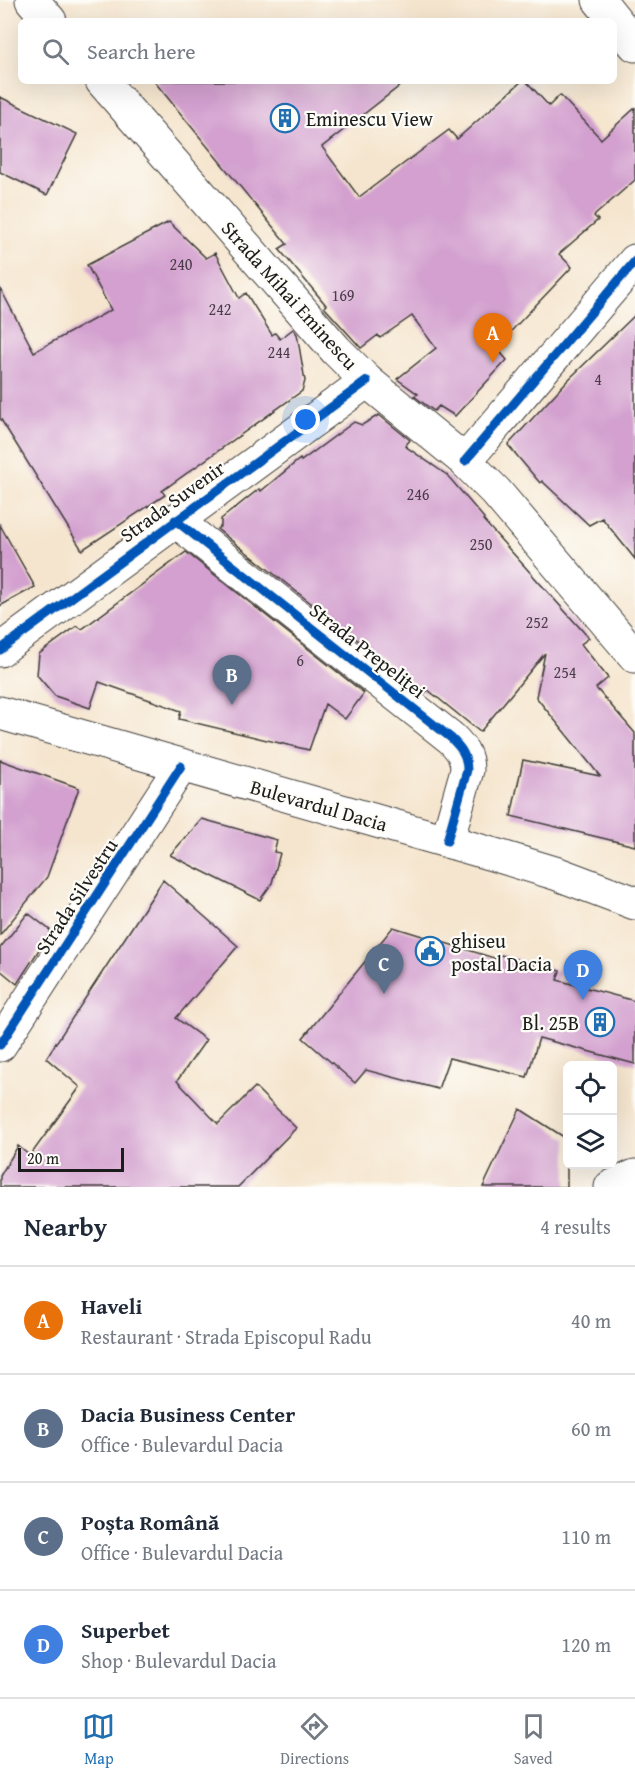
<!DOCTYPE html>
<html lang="en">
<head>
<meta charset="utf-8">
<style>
	:root { --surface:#fff; --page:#f6f6f7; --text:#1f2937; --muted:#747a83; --line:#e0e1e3; --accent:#1f6fb2 }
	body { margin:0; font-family:"Gentium Book Plus",serif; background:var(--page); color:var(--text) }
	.controls { position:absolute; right:18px; bottom:18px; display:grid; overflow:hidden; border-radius:9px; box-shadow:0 6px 24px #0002 }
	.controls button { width:54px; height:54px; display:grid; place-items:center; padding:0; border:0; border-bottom:2px solid var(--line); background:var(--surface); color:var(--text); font:30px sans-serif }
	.scale { position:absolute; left:18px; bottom:15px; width:106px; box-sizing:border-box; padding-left:6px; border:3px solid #1c1c1c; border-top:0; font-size:16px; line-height:21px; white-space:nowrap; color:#1c1c1c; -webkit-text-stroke:4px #fdfcf7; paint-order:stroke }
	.you { position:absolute; left:306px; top:420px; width:21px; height:21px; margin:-15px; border:4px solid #fff; border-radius:50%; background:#1a73e8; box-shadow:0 0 0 9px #1a73e833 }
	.badge { display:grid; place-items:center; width:39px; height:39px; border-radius:50%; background:var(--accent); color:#fff; font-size:20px; font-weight:700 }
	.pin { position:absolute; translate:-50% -50px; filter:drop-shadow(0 2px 3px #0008) }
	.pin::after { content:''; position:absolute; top:32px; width:21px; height:18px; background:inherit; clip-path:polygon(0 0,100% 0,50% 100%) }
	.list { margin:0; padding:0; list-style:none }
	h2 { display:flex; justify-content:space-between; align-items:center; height:78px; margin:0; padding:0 24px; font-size:26px }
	h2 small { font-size:20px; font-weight:400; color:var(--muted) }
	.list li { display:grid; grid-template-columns:39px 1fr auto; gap:18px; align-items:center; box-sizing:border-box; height:108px; padding:0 24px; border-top:2px solid var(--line) }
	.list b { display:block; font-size:22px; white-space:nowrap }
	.list p { margin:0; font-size:20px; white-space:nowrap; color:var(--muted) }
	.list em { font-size:20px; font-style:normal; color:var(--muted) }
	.icon { flex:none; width:33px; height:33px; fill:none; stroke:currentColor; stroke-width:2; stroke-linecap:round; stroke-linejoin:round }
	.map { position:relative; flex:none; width:635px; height:1187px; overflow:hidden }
	.search { position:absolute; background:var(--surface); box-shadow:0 6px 24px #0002; left:18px; right:18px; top:18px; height:66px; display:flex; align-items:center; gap:15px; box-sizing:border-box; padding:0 21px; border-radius:9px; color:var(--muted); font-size:22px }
	.sheet { height:510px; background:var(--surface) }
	nav { display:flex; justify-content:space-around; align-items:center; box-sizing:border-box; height:84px; border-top:2px solid var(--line); background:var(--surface); font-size:16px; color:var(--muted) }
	nav a { display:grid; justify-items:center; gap:3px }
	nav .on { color:var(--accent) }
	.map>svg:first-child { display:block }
</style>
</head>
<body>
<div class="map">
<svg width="635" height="1187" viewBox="0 0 635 1187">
	<rect width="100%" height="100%" fill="#fdfcf7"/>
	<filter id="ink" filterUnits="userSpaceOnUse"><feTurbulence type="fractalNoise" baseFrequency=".0167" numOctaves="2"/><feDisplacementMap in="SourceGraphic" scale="12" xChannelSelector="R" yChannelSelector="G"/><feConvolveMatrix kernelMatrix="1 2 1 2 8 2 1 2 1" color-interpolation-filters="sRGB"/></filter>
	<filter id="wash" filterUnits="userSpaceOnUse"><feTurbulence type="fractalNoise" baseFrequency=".008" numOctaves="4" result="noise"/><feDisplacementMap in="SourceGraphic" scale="24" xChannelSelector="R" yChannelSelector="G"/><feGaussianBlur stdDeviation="1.35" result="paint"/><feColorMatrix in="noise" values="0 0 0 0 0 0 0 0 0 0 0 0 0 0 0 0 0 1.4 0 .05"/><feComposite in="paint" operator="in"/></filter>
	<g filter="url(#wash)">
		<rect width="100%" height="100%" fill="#f5e5ce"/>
		<g id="blocks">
			<!-- building -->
			<path fill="#d3a0cf" d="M154 81H406L322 147 359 197 449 130 457 139 522 81H526L549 106 560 95 601 139 635 108V180L594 216 598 220 559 254 572 267 496 347 507 360 455 416 439 406 434 411 414 396 418 394 397 379 436 348 412 316 380 338 378 335 361 348 324 307 326 305 279 249 287 244Z
				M0 97 77 134 47 195 0 172Z
				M169 222 206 258 215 253 239 298 246 293 272 335 275 333 280 339 293 329 297 334 305 381 302 391 162 491 165 495 82 550 0 418V288L34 352 111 310 87 265Z
				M635 315V559L602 518 589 525 542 481 540 483 508 445 567 381Z
				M379 415 410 440 405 446 447 475 484 518 483 520 589 638 581 644 608 678 596 688 635 733V846L511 816 523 760 600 776 536 697 545 653 480 732 428 690 425 693 217 529 221 526V519L259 489 261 491 300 459 301 461 354 422 362 425Z
				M0 525 35 587 0 606Z
				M186 552 364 693 345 719 325 704 309 750 179 719 181 711 99 682 90 708 55 696 37 675 39 654 77 626 82 629Z
				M0 760 79 788 47 877 0 935Z
				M202 819 277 840 274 852 280 853 272 883 260 900 170 855Z
				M163 880 238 946 176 1018 206 1040 177 1081 218 1124 255 1087 296 1128 238 1187H0V1176L18 1146 30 1156 80 1087 46 1058Z
				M28 913 51 931 17 984 0 970V948Z
				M393 927 497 959 501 955 560 971 557 980 635 1001V1064L539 1038 527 1077 449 1058 438 1089 366 1070 355 1083 303 1038Z
				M520 1109 567 1139V1187H483Z"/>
		</g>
	</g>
	<g filter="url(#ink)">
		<use href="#blocks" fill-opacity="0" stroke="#3d3a37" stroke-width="1.5"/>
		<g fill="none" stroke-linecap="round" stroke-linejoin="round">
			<!-- minor casing -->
			<g stroke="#3d3a37" stroke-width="35">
				<path id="minor" d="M599 0 635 45
					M465 461 635 261
					M175 520 451 738C461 748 467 755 467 770L447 841
					M0 650 367 381
					M0 1045 181 766
					M611 1187 635 1176"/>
			</g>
			<!-- major casing -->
			<g stroke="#3d3a37" stroke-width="35">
				<path id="major" d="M32 0 50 21
					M102 81 336 350 367 381 465 461 496 492 635 656
					M0 713 502 857 558 874 635 903"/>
			</g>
			<!-- minor -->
			<use href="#minor" stroke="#fff" stroke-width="33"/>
			<!-- major -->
			<use href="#major" stroke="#fff" stroke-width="33"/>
			<!-- cycleway casing -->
			<g stroke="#fdfcf7" stroke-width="13">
				<path id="cycleway" d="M465 461 635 261
					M175 520 451 738C461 748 467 755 467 770L447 841
					M0 650 367 381
					M0 1045 181 766"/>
			</g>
			<!-- cycleway -->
			<use href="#cycleway" stroke="#0057b8" stroke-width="9"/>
		</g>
	</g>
	<!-- icons -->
	<defs>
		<g id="building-ring" transform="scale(1.5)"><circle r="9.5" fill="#fdfcf7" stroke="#1f6fb2" stroke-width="1.5"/><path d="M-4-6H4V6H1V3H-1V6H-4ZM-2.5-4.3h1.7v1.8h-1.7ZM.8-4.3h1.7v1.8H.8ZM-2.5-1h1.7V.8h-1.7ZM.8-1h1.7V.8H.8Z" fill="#1f6fb2"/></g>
		<g id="civic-ring" transform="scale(1.5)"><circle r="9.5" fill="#fdfcf7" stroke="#1f6fb2" stroke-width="1.5"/><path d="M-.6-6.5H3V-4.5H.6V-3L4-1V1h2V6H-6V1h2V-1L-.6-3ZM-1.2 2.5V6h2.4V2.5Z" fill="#1f6fb2"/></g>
	</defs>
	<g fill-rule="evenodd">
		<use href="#building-ring" x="285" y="118"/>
		<use href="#civic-ring" x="430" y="951"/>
		<use href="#building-ring" x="600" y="1022"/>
	</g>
	<g text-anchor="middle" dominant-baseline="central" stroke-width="4.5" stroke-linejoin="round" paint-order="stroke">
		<!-- number labels -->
		<g font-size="16" fill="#4a3d49">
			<text x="181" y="264">240</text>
			<text x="343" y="295">169</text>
			<text x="220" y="309">242</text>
			<text x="279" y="352">244</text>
			<text x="598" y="379">4</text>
			<text x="418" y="494">246</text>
			<text x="481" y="544">250</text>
			<text x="537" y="622">252</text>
			<text x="300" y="660">6</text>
			<text x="565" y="672">254</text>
		</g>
		<!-- poi labels -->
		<g font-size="20" fill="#1c1c1c" stroke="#fdfcf7" text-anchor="start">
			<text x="306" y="118">Eminescu View</text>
			<text x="451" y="940">ghiseu<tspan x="451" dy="23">postal Dacia</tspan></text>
			<text x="579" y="1022" text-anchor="end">Bl. 25B</text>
		</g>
		<!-- street labels -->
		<g font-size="20" fill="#1c1c1c" stroke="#fdfcf7">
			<text transform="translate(290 295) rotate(48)">Strada Mihai Eminescu</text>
			<text transform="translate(172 501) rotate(-36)">Strada Suvenir</text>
			<text transform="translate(368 650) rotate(38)">Strada Prepeliței</text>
			<text transform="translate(319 805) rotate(16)">Bulevardul Dacia</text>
			<text transform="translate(76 896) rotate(-57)">Strada Silvestru</text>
		</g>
	</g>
</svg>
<div class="controls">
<button><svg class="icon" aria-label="locate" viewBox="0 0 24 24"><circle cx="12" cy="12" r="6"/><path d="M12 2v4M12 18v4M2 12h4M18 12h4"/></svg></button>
<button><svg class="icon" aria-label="layers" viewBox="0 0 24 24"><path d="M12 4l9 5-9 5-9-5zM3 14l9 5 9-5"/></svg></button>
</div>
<div class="scale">20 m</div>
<div class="you"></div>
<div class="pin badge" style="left:493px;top:363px;background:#e8710a">A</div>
<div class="pin badge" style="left:232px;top:705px;background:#5c6f8a">B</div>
<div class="pin badge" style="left:384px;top:994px;background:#5c6f8a">C</div>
<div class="pin badge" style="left:583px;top:1000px;background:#3f7fe0">D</div>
<div class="search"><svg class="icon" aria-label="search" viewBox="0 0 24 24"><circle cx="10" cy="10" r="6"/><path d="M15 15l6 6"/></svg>Search here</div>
</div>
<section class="sheet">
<h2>Nearby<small>4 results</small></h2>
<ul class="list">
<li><span class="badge" style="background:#e8710a">A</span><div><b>Haveli</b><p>Restaurant · Strada Episcopul Radu</p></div><em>40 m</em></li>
<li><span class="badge" style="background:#5c6f8a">B</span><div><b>Dacia Business Center</b><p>Office · Bulevardul Dacia</p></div><em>60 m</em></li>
<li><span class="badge" style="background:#5c6f8a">C</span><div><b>Poșta Română</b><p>Office · Bulevardul Dacia</p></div><em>110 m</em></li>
<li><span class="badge" style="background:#3f7fe0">D</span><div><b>Superbet</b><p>Shop · Bulevardul Dacia</p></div><em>120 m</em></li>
</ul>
</section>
<nav>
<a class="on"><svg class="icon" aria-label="map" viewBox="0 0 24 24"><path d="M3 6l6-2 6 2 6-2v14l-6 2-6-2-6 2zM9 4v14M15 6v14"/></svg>Map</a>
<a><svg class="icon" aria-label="directions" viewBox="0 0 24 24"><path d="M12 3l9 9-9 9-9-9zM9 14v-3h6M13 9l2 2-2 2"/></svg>Directions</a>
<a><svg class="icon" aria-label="saved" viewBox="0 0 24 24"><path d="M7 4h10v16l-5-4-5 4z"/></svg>Saved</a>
</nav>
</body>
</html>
